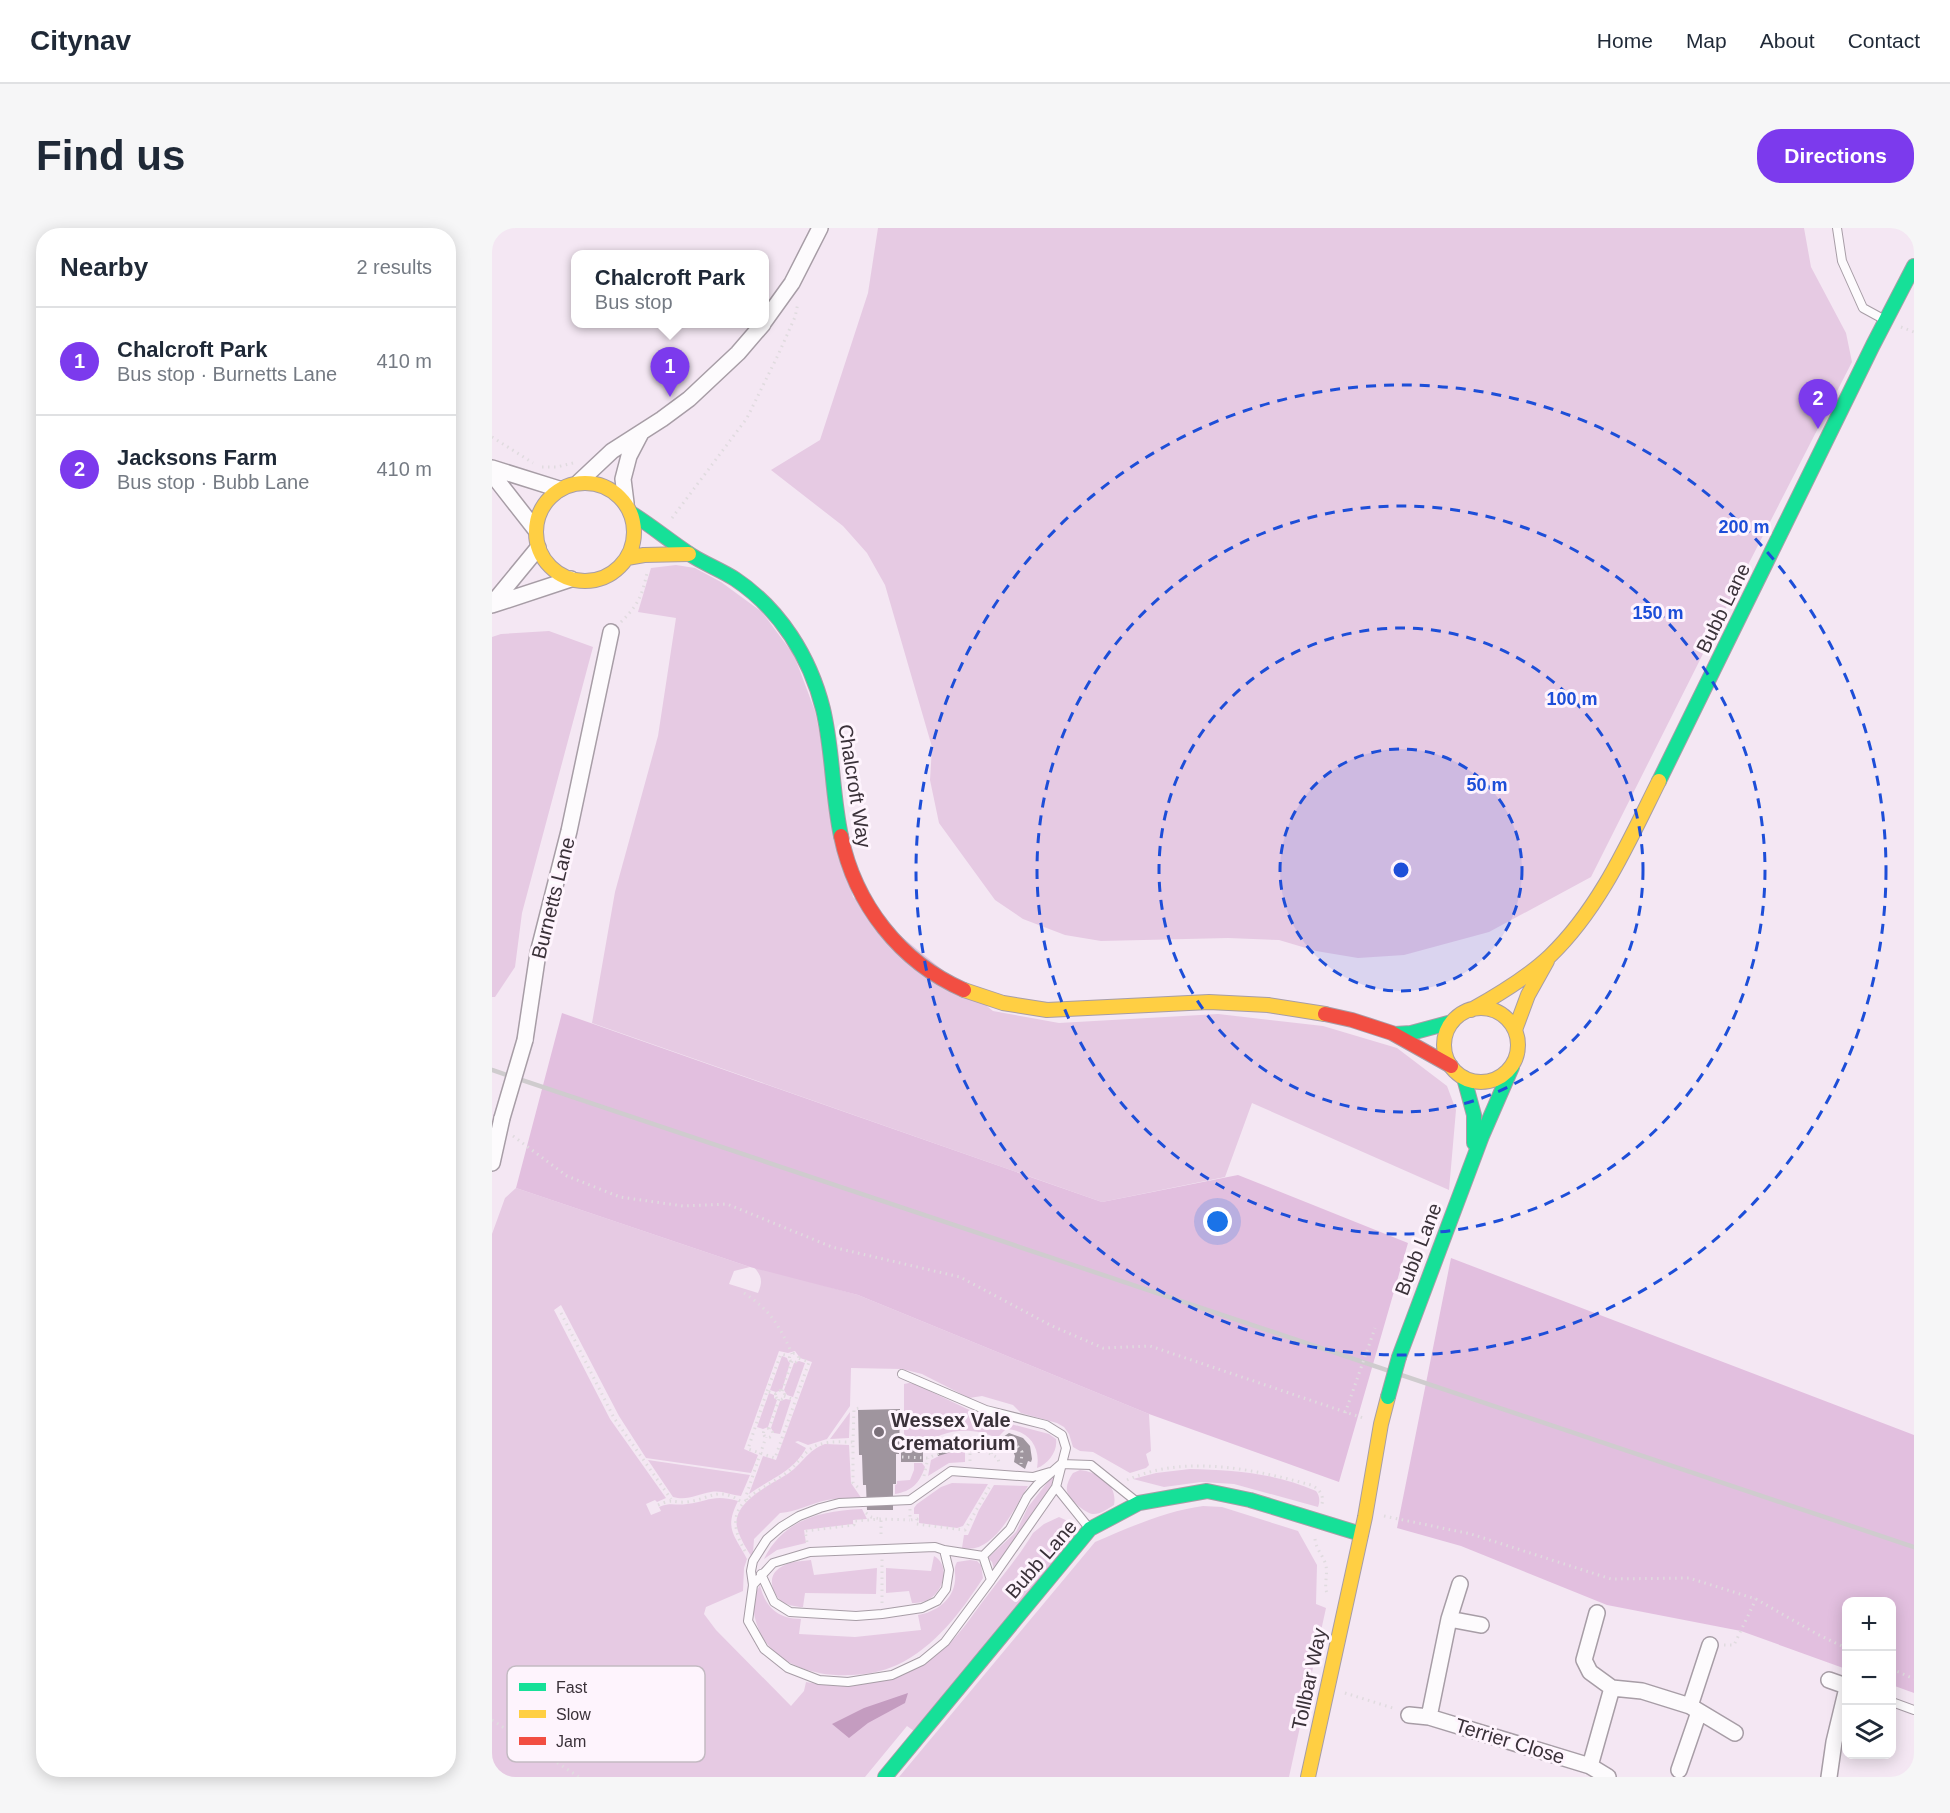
<!DOCTYPE html>
<html lang="en">
<head>
<meta charset="utf-8">
<style>
	:root { --surface:#fff; --page:#f6f6f7; --text:#1f2937; --muted:#747a83; --line:#e0e1e3; --accent:#7c3aed }
	body { margin:0; font-family:Helvetica,sans-serif; background:var(--page); color:var(--text) }
	.controls { position:absolute; right:18px; bottom:18px; display:grid; overflow:hidden; border-radius:12px; box-shadow:0 3px 15px #0003 }
	.controls button { width:54px; height:54px; display:grid; place-items:center; padding:0; border:0; border-bottom:2px solid var(--line); background:var(--surface); color:var(--text); font:30px sans-serif }
	.you { position:absolute; left:726px; top:994px; width:21px; height:21px; margin:-15px; border:4px solid #fff; border-radius:50%; background:#1a73e8; box-shadow:0 0 0 9px #1a73e833 }
	.badge { display:grid; place-items:center; width:39px; height:39px; border-radius:50%; background:var(--accent); color:#fff; font-size:20px; font-weight:700 }
	.pin { position:absolute; translate:-50% -50px; filter:drop-shadow(0 2px 3px #0008) }
	.pin::after { content:''; position:absolute; top:32px; width:21px; height:18px; background:inherit; clip-path:polygon(0 0,100% 0,50% 100%) }
	.popup { position:absolute; left:79px; top:22px; width:198px; height:78px; box-sizing:border-box; display:grid; place-content:center; border-radius:12px; background:var(--surface); filter:drop-shadow(0 2px 4px #0005); font-size:20px; white-space:nowrap; color:var(--muted) }
	.popup b { font-size:22px; color:var(--text) }
	.popup::after { content:''; position:absolute; left:50%; top:100%; margin-left:-12px; border:12px solid transparent; border-top-color:var(--surface) }
	.list { margin:0; padding:0; list-style:none }
	h2 { display:flex; justify-content:space-between; align-items:center; height:78px; margin:0; padding:0 24px; font-size:26px }
	h2 small { font-size:20px; font-weight:400; color:var(--muted) }
	.list li { display:grid; grid-template-columns:39px 1fr auto; gap:18px; align-items:center; box-sizing:border-box; height:108px; padding:0 24px; border-top:2px solid var(--line) }
	.list b { display:block; font-size:22px; white-space:nowrap }
	.list p { margin:0; font-size:20px; white-space:nowrap; color:var(--muted) }
	.list em { font-size:20px; font-style:normal; color:var(--muted) }
	.icon { flex:none; width:33px; height:33px; fill:none; stroke:currentColor; stroke-width:2; stroke-linecap:round; stroke-linejoin:round }
	.map { position:relative; flex:none; width:1422px; height:1549px; overflow:hidden; border-radius:24px }
	header { display:flex; align-items:center; gap:36px; box-sizing:border-box; height:84px; padding:0 30px; background:var(--surface); border-bottom:2px solid var(--line) }
	header strong { font-size:28px }
	nav { display:flex; gap:33px; margin-inline-start:auto; font-size:21px }
	.intro { display:flex; align-items:center; justify-content:space-between; box-sizing:border-box; height:144px; padding:0 36px }
	h1 { margin:0; font-size:42px }
	.button { padding:15px 27px; border-radius:24px; background:var(--accent); color:#fff; font-size:21px; font-weight:700 }
	main { display:flex; gap:36px; padding:0 36px }
	aside { flex:1; background:var(--surface); border-radius:24px; box-shadow:0 3px 15px #0003 }
	.map>svg:first-child { display:block }
</style>
</head>
<body>
<header>
<strong>Citynav</strong>
<nav><a>Home</a><a>Map</a><a>About</a><a>Contact</a></nav>
</header>
<div class="intro"><h1>Find us</h1><a class="button">Directions</a></div>
<main>
<aside>
<h2>Nearby<small>2 results</small></h2>
<ul class="list">
<li><span class="badge">1</span><div><b>Chalcroft Park</b><p>Bus stop · Burnetts Lane</p></div><em>410 m</em></li>
<li><span class="badge">2</span><div><b>Jacksons Farm</b><p>Bus stop · Bubb Lane</p></div><em>410 m</em></li>
</ul>
</aside>
<div class="map">
<svg width="1422" height="1549" viewBox="0 0 1422 1549">
	<rect width="100%" height="100%" fill="#f4e7f3"/>
	<!-- green -->
	<path fill="#e6cae3" d="M386 0H1312L1319 39 1354 105 1360 134 1238 372 1099 649 997 704 912 727 866 730 824 723 787 712 736 710 609 713 573 707 531 691 503 672 447 595 438 552 440 519 393 357 375 325 351 298 279 242 328 212 376 65Z
		M184 337 203 340 229 354 270 384 302 427 323 483 361 669 501 783 567 795 726 786 831 798 905 820 955 858 964 882 957 962 760 875 733 949 610 974 100 795 123 664 166 508 184 390 146 384 159 340Z
		M57 403 101 419 30 685 23 739 3 769H0V409L9 406Z
		M24 960 258 1039 242 1043 237 1056 266 1065C271 1053 270 1048 261 1038L366 1067 657 1186 659 1223 654 1226 657 1237 654 1240 638 1245 601 1224 588 1223 581 1219 577 1206 572 1199 565 1195 529 1185 521 1177 490 1168 477 1170 430 1146 410 1141 359 1140 358 1178 335 1211 316 1217 306 1213 303 1214 314 1220C301 1244 278 1251 257 1266L271 1228 284 1232 320 1134 308 1130 303 1123 296 1125 287 1123 252 1221 266 1227 259 1245 154 1230 127 1188 69 1077 62 1082 118 1191 174 1270 165 1274 163 1272 154 1276 159 1287 169 1283 167 1279C180 1274 183 1278 195 1276 218 1273 221 1266 246 1273 232 1301 242 1306 255 1331L252 1340 251 1363 214 1379 212 1386 224 1402 299 1478 312 1463 314 1454C365 1463 420 1454 458 1415 472 1401 483 1383 495 1368 511 1347 528 1327 541 1305L552 1296 567 1289 580 1295 586 1305 422 1503 415 1498 373 1549H0V1006L13 970Z
		M290 1128 295 1130 296 1133 298 1135 290 1162 284 1164 278 1162Z
		M307 1133 313 1135 301 1169 295 1167 292 1162 302 1135Z
		M417 1155 423 1156 492 1189 557 1206 564 1211C566 1223 556 1236 545 1240 549 1218 536 1202 514 1201L505 1210C488 1202 467 1200 449 1207 436 1213 426 1217 412 1215V1156Z
		M277 1165 282 1167V1170L285 1172 276 1199 271 1201 265 1199Z
		M294 1171 299 1172 288 1206 282 1205 279 1200 288 1173Z
		M358 1184 357 1210 338 1211Z
		M333 1216 357 1217 359 1255 370 1271C358 1270 347 1270 335 1272 319 1275 305 1284 288 1285L262 1311 261 1325 259 1328C254 1320 249 1312 246 1303 236 1275 279 1257 297 1245 311 1235 316 1222 333 1216Z
		M467 1223H473V1234L457 1235 436 1248 439 1232 453 1225Z
		M156 1232 258 1247 249 1268C239 1267 229 1262 219 1264 205 1266 196 1273 181 1269Z
		M422 1235H430L433 1239C427 1256 420 1263 403 1266V1257L405 1256V1253L418 1252 422 1242Z
		M698 1241C741 1242 784 1245 824 1263 828 1268 828 1273 826 1279L742 1256 709 1254 672 1259 641 1251 664 1245Z
		M588 1242C606 1244 626 1256 622 1277 615 1281 608 1287 600 1286 592 1284 577 1271 575 1263 574 1257 578 1249 581 1245Z
		M562 1249 560 1257 502 1341 500 1334 496 1330 524 1304 536 1279 558 1251Z
		M460 1255 496 1256 471 1298 465 1300 427 1295V1286H422V1280L425 1276 449 1259Z
		M502 1257 536 1258C523 1279 501 1328 470 1320L472 1307H476L487 1282Z
		M711 1278 730 1279 806 1303 825 1337 824 1376 834 1380 797 1549H407L603 1314C638 1299 674 1283 711 1278Z
		M370 1281 375 1291 361 1292V1296L312 1302 314 1315 285 1322 272 1331C292 1291 328 1283 370 1281Z
		M442 1328C458 1337 452 1361 439 1370 433 1374 427 1375 420 1375L417 1363 394 1365V1340L439 1343Z
		M319 1332 322 1347 385 1340 384 1366 313 1365 311 1379C304 1379 294 1377 288 1372 281 1365 276 1351 284 1343 292 1334 308 1333 319 1332Z
		M478 1332 485 1333 489 1337 491 1350C469 1384 443 1419 405 1437 360 1457 283 1450 265 1397 260 1382 260 1370 268 1357 273 1379 286 1391 309 1391L307 1406 363 1409 429 1402 426 1387C444 1384 461 1372 463 1353 464 1345 461 1341 465 1334Z"/>
	<!-- forest -->
	<path fill="#e2bfdf" d="M70 785 610 974 746 947 916 1015 847 1254 657 1186 366 1067 258 1039 24 960Z
		M959 1030 1422 1207V1465L1400 1457V1374H1354V1441L1249 1403 1115 1377 969 1318 905 1300Z"/>
	<!-- water -->
	<path fill="#c49cc0" d="M416 1465 413 1475 376 1495 357 1510 340 1496 372 1480Z"/>
	<!-- building -->
	<path fill="#9f959e" d="M408 1181 407 1226H404V1256H401V1282H375L374 1257H371L370 1227H367L366 1182Z
		M517 1205 531 1210 538 1218 540 1231 539 1234 536 1233 533 1241 522 1234 523 1228 521 1223 518 1222 512 1224 505 1213Z
		M466 1213 489 1214 488 1225 466 1222 446 1228 443 1218Z
		M409 1221H431V1234H409Z"/>
	<g fill="none" stroke-linecap="round" stroke-linejoin="round">
		<!-- lane casing -->
		<g stroke="#a79da6" stroke-width="10">
			<path id="lane" d="M1345 0 1350 33 1371 80 1393 92
				M410 1146 494 1182 554 1197 570 1207 574 1220 564 1259
				M491 1328 499 1352 453 1414 430 1433 400 1447 356 1454 327 1452 296 1440 272 1421 256 1393 261 1357 259 1343 261 1333 275 1311 289 1299 307 1288 328 1280 347 1275 418 1272 459 1243 541 1249 558 1244
				M269 1346 282 1374 298 1384 364 1388 390 1386 430 1380 445 1373 454 1361 457 1342 452 1322
				M499 1352 564 1259 597 1300
				M261 1357 281 1335 318 1324 443 1319 452 1322 491 1328 518 1301 535 1269 545 1257 569 1236 599 1237 645 1274
				M1400 1474 1422 1482"/>
		</g>
		<!-- street casing -->
		<g stroke="#a79da6" stroke-width="18">
			<path id="street" d="M272 94 300 55 328 0
				M0 240 67 261
				M0 246 43 301
				M87 254 120 223 170 191 197 171 246 125 271 96
				M134 275 131 251 137 228 149 205
				M0 376 46 320
				M0 377 79 351
				M33 812 46 725 77 603 119 404
				M0 935 10 890
				M1105 1385 1092 1432 1098 1444 1120 1460 1150 1463 1198 1478 1243 1505
				M957 1391 989 1397
				M1337 1452 1354 1458
				M1198 1478 1218 1417
				M917 1487 937 1489 1098 1538 1116 1549
				M937 1489 957 1391 968 1356
				M1098 1538 1120 1460
				M1187 1542 1207 1484
				M1337 1549 1342 1514 1354 1464"/>
		</g>
		<!-- fast casing -->
		<g stroke="#a79da6" stroke-width="16">
			<path id="fast" d="M139 285C160 298 179 314 199 327 213 336 229 342 243 351 288 381 318 429 331 481 341 523 340 566 349 608
				M1167 553 1381 117 1422 38
				M903 806 919 805 960 794
				M972 850 982 887V915
				M907 1129 990 908 1020 839
				M393 1549 598 1301 647 1275 715 1263 758 1272 869 1306"/>
		</g>
		<!-- slow casing -->
		<g stroke="#a79da6" stroke-width="16">
			<path id="slow" d="M44 304a49 49 0 1 1 98 0a49 49 0 1 1-98 0Z
				M135 330 152 327 197 326
				M472 762 511 775 555 782 717 774 776 777 833 786
				M952 817a37 37 0 1 1 74 0a37 37 0 1 1-74 0Z
				M979 782C1004 768 1038 747 1058 728 1108 680 1137 613 1167 553
				M1023 802 1036 767 1055 733
				M816 1549 873 1289 889 1196 896 1169"/>
		</g>
		<!-- jam casing -->
		<g stroke="#a79da6" stroke-width="16">
			<path id="jam" d="M349 608C363 676 408 734 472 762
				M833 786 860 792 900 805 959 838"/>
		</g>
		<!-- path -->
		<path stroke="#e0dbdf" stroke-width="3" stroke-dasharray="1.5 4.5" stroke-linecap="butt" d="M1409 99 1422 104
			M0 209 41 235
			M50 239H65L85 234
			M180 290 255 190 287 125 303 89 306 75
			M129 394C146 377 150 368 155 345
			M21 908 75 948 128 969 191 978 235 976 340 1019 468 1049 560 1098 611 1120 658 1118 871 1190
			M252 1065C278 1082 288 1098 300 1126
			M69 1085 122 1190 179 1271
			M297.5 1130a4.5 4.5 0 1 1 9 0a4.5 4.5 0 1 1-9 0Z
			M283.5 1167a4.5 4.5 0 1 1 9 0a4.5 4.5 0 1 1-9 0Z
			M275 1163 289 1126 297 1128
			M290 1163 300 1133
			M284 1166 275 1163 256 1221 283 1230 317 1134 306 1130
			M292 1168 303 1172
			M853 1185 857 1174
			M271.5 1205a4.5 4.5 0 1 1 9 0a4.5 4.5 0 1 1-9 0Z
			M277 1201 287 1171
			M361 1214 362 1181 367 1180
			M499 1225C510 1216 521 1209 530 1224L529 1236
			M410 1229 436 1230 452 1223 468 1219 493 1223 506 1230 507 1235
			M478 1233V1220
			M432 1248 436 1230
			M635 1252C693 1226 761 1241 819 1257 827 1261 832 1266 830 1276
			M255 1272 254 1268 274 1209
			M166 1277C182 1270 180 1275 195 1274 219 1271 226 1257 251 1275
			M418 1281V1292L425 1291 424 1296 473 1302 498 1258
			M374 1285 379 1289 389 1291V1309
			M892 1288 979 1306 1119 1351 1197 1350 1264 1371 1325 1406 1354 1420
			M823 1311C824 1322 832 1328 834 1338 836 1348 831 1359 836 1367
			M315 1314 313 1303 362 1297V1293L389 1291 418 1292
			M253 1323C227 1277 260 1268 293 1246 302 1240 308 1230 316 1223 328 1212 346 1214 361 1214V1255L369 1262
			M390 1375V1331
			M1232 1417H1242L1264 1371
			M1400 1441 1422 1451
			M853 1465 904 1481
			M0 1492 87 1549"/>
		<!-- lane -->
		<use href="#lane" stroke="#fdfbfd" stroke-width="8"/>
		<!-- street -->
		<use href="#street" stroke="#fdfbfd" stroke-width="15"/>
		<!-- fast -->
		<use href="#fast" stroke="#16e098" stroke-width="14"/>
		<!-- slow -->
		<use href="#slow" stroke="#ffcf43" stroke-width="14"/>
		<!-- jam -->
		<use href="#jam" stroke="#f24e42" stroke-width="14"/>
		<!-- rail -->
		<path stroke="#cfccce" stroke-width="4.5" d="M0 842 1422 1319"/>
		<!-- street-bridge casing -->
		<g stroke="#a79da6" stroke-width="18" stroke-linecap="butt">
			<path id="street-bridge" d="M10 890 33 812"/>
		</g>
		<!-- fast-bridge casing -->
		<g stroke="#a79da6" stroke-width="16" stroke-linecap="butt">
			<path id="fast-bridge" d="M896 1169 907 1129"/>
		</g>
		<!-- path-bridge -->
		<path stroke="#e0dbdf" stroke-width="3" stroke-dasharray="1.5 4.5" stroke-linecap="butt" d="M857 1174 883 1100"/>
		<!-- street-bridge -->
		<use href="#street-bridge" stroke="#fdfbfd" stroke-width="15"/>
		<!-- fast-bridge -->
		<use href="#fast-bridge" stroke="#16e098" stroke-width="14"/>
	</g>
	<!-- distance rings -->
	<circle cx="909" cy="642" r="121" fill="#1d4ed8" fill-opacity=".12"/>
	<g fill="none" stroke="#1d4ed8" stroke-width="3" stroke-dasharray="10 8">
		<circle cx="909" cy="642" r="121"/>
		<circle cx="909" cy="642" r="242"/>
		<circle cx="909" cy="642" r="364"/>
		<circle cx="909" cy="642" r="485"/>
	</g>
	<!-- markers -->
	<circle fill="#7b717a" stroke="#fef4fd" stroke-width="2" cx="387" cy="1204" r="6"/>
	<g text-anchor="middle" dominant-baseline="central" stroke-width="6" stroke-linejoin="round" paint-order="stroke">
		<!-- street labels -->
		<g font-size="20" fill="#3a3139" stroke="#fef4fd">
			<text transform="translate(1231 380) rotate(-64)">Bubb Lane</text>
			<text transform="translate(363 558) rotate(81)">Chalcroft Way</text>
			<text transform="translate(61 670) rotate(-76)">Burnetts Lane</text>
			<text transform="translate(926 1021) rotate(-69)">Bubb Lane</text>
			<text transform="translate(549 1331) rotate(-49)">Bubb Lane</text>
			<text transform="translate(817 1451) rotate(-78)">Tollbar Way</text>
			<text transform="translate(1018 1513) rotate(17)">Terrier Close</text>
		</g>
		<!-- poi labels -->
		<g font-size="20" font-weight="bold" fill="#3a3139" stroke="#fef4fd" text-anchor="start">
			<text x="399" y="1192">Wessex Vale<tspan x="399" dy="23">Crematorium</tspan></text>
		</g>
	</g>
	<!-- legend -->
	<rect x="15" y="1438" width="198" height="96" rx="9" fill="#fef4fd" stroke="#c3bac2" stroke-width="1.5"/>
	<rect x="27" y="1455" width="27" height="8" fill="#16e098"/>
	<rect x="27" y="1482" width="27" height="8" fill="#ffcf43"/>
	<rect x="27" y="1509" width="27" height="8" fill="#f24e42"/>
	<g font-size="16" fill="#3a3139">
		<text x="64" y="1465">Fast</text>
		<text x="64" y="1492">Slow</text>
		<text x="64" y="1519">Jam</text>
	</g>
	<circle cx="909" cy="642" r="9" fill="#1d4ed8" stroke="#fef4fd" stroke-width="3"/>
	<g font-size="18" text-anchor="middle" font-weight="bold" fill="#1d4ed8" stroke="#fef4fd" stroke-width="6" stroke-linejoin="round" paint-order="stroke">
		<text x="1252" y="305">200 m</text>
		<text x="1166" y="391">150 m</text>
		<text x="1080" y="477">100 m</text>
		<text x="995" y="563">50 m</text>
	</g>
</svg>
<div class="controls">
<button>+</button>
<button>−</button>
<button><svg class="icon" aria-label="layers" viewBox="0 0 24 24"><path d="M12 4l9 5-9 5-9-5zM3 14l9 5 9-5"/></svg></button>
</div>
<div class="you"></div>
<div class="pin badge" style="left:178px;top:169px">1</div>
<div class="popup"><b>Chalcroft Park</b>Bus stop</div>
<div class="pin badge" style="left:1326px;top:201px">2</div>
</div>
</main>
</body>
</html>
